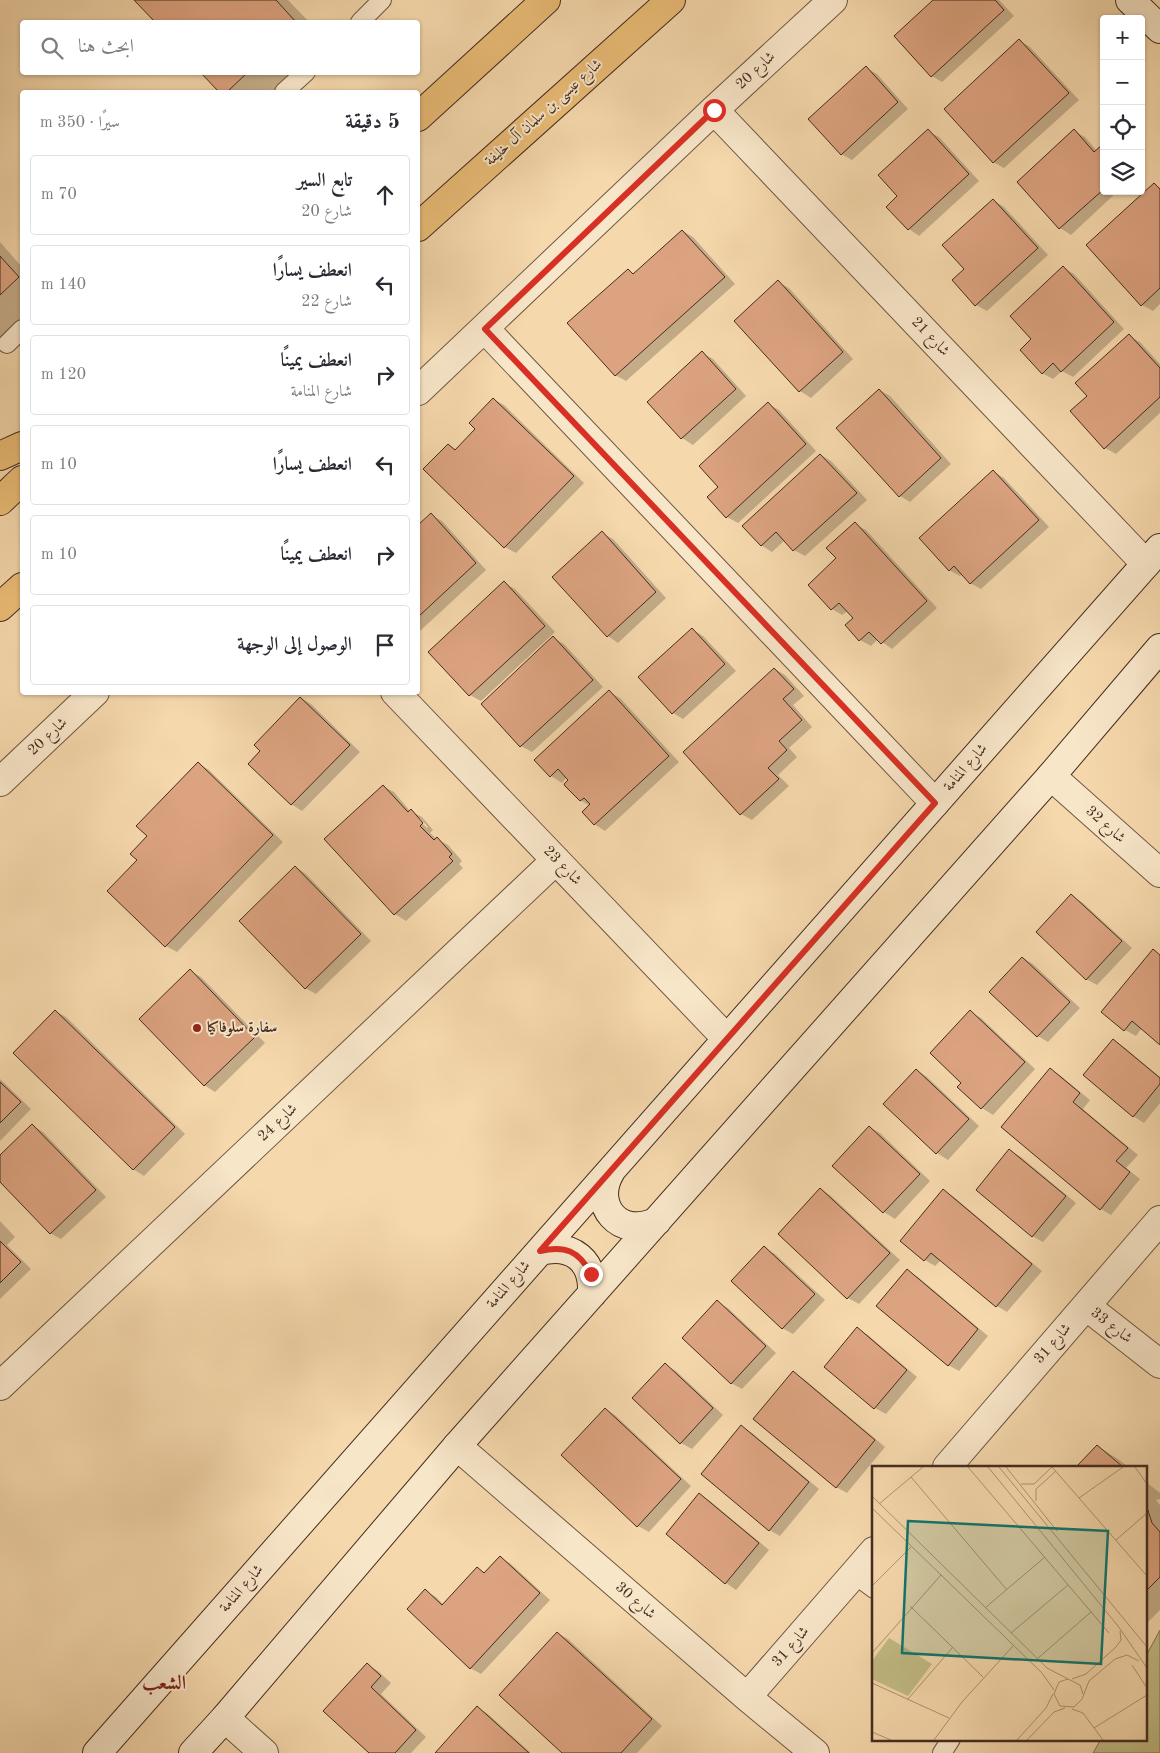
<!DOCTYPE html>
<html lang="ar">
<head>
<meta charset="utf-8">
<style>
	:root { --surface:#fff; --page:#f7f7f7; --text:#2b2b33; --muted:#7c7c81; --line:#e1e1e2 }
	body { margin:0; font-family:"Old Standard TT",Amiri,serif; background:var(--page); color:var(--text); direction:rtl }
	.controls { position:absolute; right:15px; top:15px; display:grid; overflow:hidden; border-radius:5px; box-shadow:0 1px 4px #0004 }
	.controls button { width:45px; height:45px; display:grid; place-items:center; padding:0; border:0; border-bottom:1px solid var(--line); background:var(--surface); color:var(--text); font:25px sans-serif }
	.stop { position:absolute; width:15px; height:15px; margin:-11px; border:4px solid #d93025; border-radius:50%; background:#fff }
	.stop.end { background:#d93025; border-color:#fff; box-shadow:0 1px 5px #0008 }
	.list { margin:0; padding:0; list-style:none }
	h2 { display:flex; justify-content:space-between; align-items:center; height:65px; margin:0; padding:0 20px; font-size:21px }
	h2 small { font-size:16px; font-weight:400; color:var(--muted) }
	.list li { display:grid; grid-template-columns:32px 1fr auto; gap:15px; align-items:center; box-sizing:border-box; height:80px; margin:0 10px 10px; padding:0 10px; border:1px solid var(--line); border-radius:5px }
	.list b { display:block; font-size:19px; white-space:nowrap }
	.list p { margin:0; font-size:16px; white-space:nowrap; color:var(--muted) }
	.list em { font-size:16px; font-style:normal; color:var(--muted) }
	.icon { flex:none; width:28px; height:28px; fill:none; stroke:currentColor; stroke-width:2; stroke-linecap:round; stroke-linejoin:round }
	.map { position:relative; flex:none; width:1160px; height:1753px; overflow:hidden; direction:ltr }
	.search { position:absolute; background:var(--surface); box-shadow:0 1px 4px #0004; left:20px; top:20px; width:400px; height:55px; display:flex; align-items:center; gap:12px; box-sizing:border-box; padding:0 18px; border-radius:5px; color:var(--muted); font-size:19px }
	.panel { position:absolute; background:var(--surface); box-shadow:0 1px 4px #0004; left:20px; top:90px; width:400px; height:605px; border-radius:5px; direction:rtl }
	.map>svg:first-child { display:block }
</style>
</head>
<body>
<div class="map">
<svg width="1160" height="1753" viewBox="0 0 1160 1753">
	<rect width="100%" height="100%" fill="#f5d8ac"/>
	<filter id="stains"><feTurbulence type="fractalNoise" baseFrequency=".004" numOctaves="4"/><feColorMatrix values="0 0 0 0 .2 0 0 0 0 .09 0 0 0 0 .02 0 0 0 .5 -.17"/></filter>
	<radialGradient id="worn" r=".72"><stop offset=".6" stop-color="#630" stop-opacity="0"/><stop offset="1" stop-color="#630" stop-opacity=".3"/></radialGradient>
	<!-- green -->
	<path fill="#c2bc85" stroke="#837452" d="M1160 1630V1753H1093L1101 1739H1146V1656Z"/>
	<!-- shadow -->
	<path fill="#0003" fill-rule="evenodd" d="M136 0H288L309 22H156Z
		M935 0H999L1014 16 942 82 932 76Z
		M1020 41 1030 47 1079 100 1004 168 993 162Z
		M866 68 877 74 908 109 852 160 841 154Z
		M202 72H295L274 92H220Z
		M928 131 939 137 979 181 919 236 909 229 899 196Z
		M1074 131 1085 137 1097 151 1104 144V191H1118L1071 235 1060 228 1018 183Z
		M1154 184 1160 188V304L1153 311 1142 305Z
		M993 200 1004 207 1048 255 987 311 976 305 953 280 966 269Z
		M683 231 693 237 735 284 626 381 615 375 628 271 635 274Z
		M0 242 22 267V317L0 338Z
		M1064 268 1074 274 1124 329 1073 377 1062 371 1053 379 1042 373 1033 339Z
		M778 282 789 288 853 359 811 398 800 391 736 321Z
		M1129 336 1140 342 1160 364V413L1116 454 1105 448Z
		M702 353 713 359 746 396 693 445 682 438 649 402Z
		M879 390 890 396 951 464 910 502 900 496Z
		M493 399 504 405 584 483 516 553 505 547 449 445 457 450 477 429Z
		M768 404 779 410 816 451 738 523 727 517 720 487Z
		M821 455 831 461 867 500 805 556 794 550 785 540 772 552 761 545Z
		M993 471 1004 478 1049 527 981 589 970 583 963 574 960 576 949 570Z
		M431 515 442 521 486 570 420 631 418 629V535L420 532 418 527Z
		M855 524 866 530 937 608 892 649 878 639 871 646 860 640 854 618 848 611 842 615 832 609Z
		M602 533 613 539 666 598 618 643 608 636Z
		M504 583 515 589 555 632 481 701 470 695Z
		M692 629 703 636 736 671 683 719 673 713Z
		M553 638 564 644 603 687 532 752 521 746 482 704Z
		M775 669 785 675 804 696 793 705 812 727 789 748 797 757 778 775 789 786 752 820 741 814Z
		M609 692 620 698 679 762 605 831 594 824 590 806 580 800 567 777 562 783 551 776 536 760Z
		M301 698 311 704 360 752 302 811 291 804 262 751Z
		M199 764 209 770 283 842 177 952 166 946 109 891 138 860 148 836Z
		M383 786 394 792 410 811 422 817 433 830 430 833 437 839 448 845 462 861 459 864 463 868 406 921 395 914 326 839ZM417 818H420L428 827 427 828Z
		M296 867 306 874 371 941 316 994 305 988Z
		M1071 896 1082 902 1132 948 1097 985 1086 979Z
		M1160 955V1043L1142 1028 1136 1036 1125 1030Z
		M1023 958 1033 964 1080 1008 1048 1042 1038 1036Z
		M190 971 201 977 265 1043 215 1092 204 1085Z
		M55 1011 66 1017 185 1134 144 1176 133 1169Z
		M970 1012 981 1018 1035 1069 993 1115 982 1108 959 1087 962 1083Z
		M1113 1040 1124 1047 1160 1077V1103L1144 1123 1133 1116Z
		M1050 1069 1061 1076 1090 1100 1083 1109 1138 1155 1126 1168 1140 1179 1111 1215 1101 1209Z
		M916 1070 927 1077 979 1126 948 1160 937 1153 885 1104Z
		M0 1079 31 1109 0 1141Z
		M32 1125 43 1132 106 1197 61 1239 50 1233 0 1180V1157Z
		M869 1127 880 1133 930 1181 895 1219 884 1212 833 1165Z
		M1010 1151 1021 1157 1076 1203 1043 1242 1032 1236Z
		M821 1189 831 1196 900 1260 859 1304 848 1298Z
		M943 1191 954 1197 1042 1271 1007 1312 997 1306 941 1260 935 1266 925 1260Z
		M0 1221 15 1237 7 1245 31 1269 0 1299Z
		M764 1248 775 1254 825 1300 793 1334 782 1328Z
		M907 1271 918 1277 988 1336 959 1371 948 1365Z
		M717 1302 728 1308 776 1353 742 1389 731 1383Z
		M857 1329 868 1335 917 1377 886 1414 875 1408 826 1367Z
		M665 1365 676 1371 723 1415 692 1449 681 1443Z
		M793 1373 804 1379 885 1447 847 1493 836 1487Z
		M606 1409 616 1416 691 1486 649 1532 638 1526Z
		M742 1427 752 1433 819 1489 780 1536 769 1530Z
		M1097 1446 1118 1459 1128 1467H1078Z
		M1146 1482 1160 1493V1499L1156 1500 1160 1505V1610L1146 1624Z
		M700 1495 710 1501 769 1550 736 1590 726 1583 667 1534Z
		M500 1557 511 1564 550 1600 481 1674 470 1668 425 1591 436 1597 444 1605 477 1568 486 1573Z
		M557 1633 568 1639 662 1726 637 1753H564Z
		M367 1665 378 1671 391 1683 381 1694 426 1737 411 1753H371Z
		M477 1707 488 1714 531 1753H437Z"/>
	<!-- building -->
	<path fill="#dca380" stroke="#442c20" d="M134 0H276L296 22H155Z
		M933 0H995L1004 10 931 77 894 36Z
		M1019 39 1069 93 993 163 944 109Z
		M866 66 898 102 841 155 808 119Z
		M200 72H248L227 92H219Z
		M928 129 969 174 908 230 886 207 897 196 878 175Z
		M1074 129 1094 152 1104 143V189L1059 229 1017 182Z
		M1154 183 1160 189V288L1141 306 1086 245Z
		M993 199 1038 248 975 306 952 280 964 269 942 245Z
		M682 230 725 277 615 376 567 323 628 269 633 274Z
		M0 256 19 277 0 295Z
		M1063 266 1114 322 1061 372 1053 363 1042 374 1020 350 1031 339 1010 316Z
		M778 280 843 352 799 392 734 321Z
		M1129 334 1160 368V397L1104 449 1070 411 1087 396 1075 383Z
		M702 351 736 389 681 439 647 402Z
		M879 389 941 458 899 497 836 428Z
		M493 398 574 476 504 548 423 469 448 444 455 450 475 429 469 423Z
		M768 402 806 444 726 518 707 497 718 487 699 466Z
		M820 454 857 493 793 551 776 532 761 546 742 526Z
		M993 470 1039 520 970 584 954 566 949 571 919 538Z
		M431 513 476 563 418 617V525Z
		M855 522 927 601 881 644 869 632 859 641 845 625 853 618 839 603 831 610 808 585 836 558 826 548Z
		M602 531 656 592 607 637 552 577Z
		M504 581 545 626 469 696 428 652Z
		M692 628 725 664 672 714 638 677Z
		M553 636 593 680 520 747 481 704Z
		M774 668 794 689 783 699 802 720 779 741 787 750 768 768 779 779 740 815 683 752Z
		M609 690 669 756 594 825 582 812 590 804 584 798 580 801 565 786 564 784 568 780 558 769 550 777 534 760Z
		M300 697 350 745 291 805 248 764 260 751 254 745Z
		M198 762 273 835 165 947 107 891 137 860 130 854 147 836 136 826Z
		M383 785 408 812 411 809 423 823 420 826 434 840 437 837 452 854 449 857 453 861 394 915 324 839Z
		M295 866 361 934 305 989 239 921Z
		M1071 894 1122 941 1086 980 1036 932Z
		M1153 949 1160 955V1045L1132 1021 1124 1031 1101 1012Z
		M1022 957 1070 1002 1037 1037 989 992Z
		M190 969 255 1037 204 1086 139 1019Z
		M55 1010 175 1127 133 1170 13 1053Z
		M970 1010 1025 1062 981 1109 957 1087 961 1083 930 1053Z
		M1113 1039 1160 1078V1084L1133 1117 1083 1075Z
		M1050 1068 1080 1093 1073 1102 1128 1148 1116 1161 1130 1172 1100 1210 1001 1127Z
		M916 1069 969 1119 936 1154 883 1104Z
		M0 1082 21 1102 0 1123Z
		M32 1124 96 1190 50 1234 0 1182V1155Z
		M869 1126 920 1174 883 1213 832 1166Z
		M1009 1149 1066 1196 1032 1237 976 1190Z
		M820 1188 890 1253 847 1299 778 1234Z
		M943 1189 1032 1264 996 1307 931 1253 924 1261 900 1241Z
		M0 1241 21 1262 0 1283Z
		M764 1246 815 1294 782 1329 731 1281Z
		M907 1269 978 1329 948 1366 876 1306Z
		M717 1300 766 1346 731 1384 682 1338Z
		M857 1327 907 1370 874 1409 824 1367Z
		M665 1363 713 1408 680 1444 632 1398Z
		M793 1371 875 1440 836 1488 753 1419Z
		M605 1408 681 1479 637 1527 561 1455Z
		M741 1425 809 1482 769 1531 701 1474Z
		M1097 1445 1123 1467H1076Z
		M699 1493 759 1543 725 1584 666 1534Z
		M1146 1504 1152 1523 1160 1532V1577L1146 1591Z
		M500 1556 540 1593 470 1669 407 1609 425 1589 442 1605 477 1567 484 1573Z
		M557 1632 652 1719 621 1753H562L499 1695Z
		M367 1663 381 1676 371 1687 416 1730 395 1753H369L323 1711Z
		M477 1706 529 1753H435Z"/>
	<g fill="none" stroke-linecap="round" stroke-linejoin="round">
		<!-- lane casing -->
		<g stroke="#705743" stroke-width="20">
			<path id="lane" d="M360 22 382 0
				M284 92 306 72
				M7 344 22 329
				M854 1574 874 1589
				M942 1753 951 1739"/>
		</g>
		<!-- street casing -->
		<g stroke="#705743" stroke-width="30">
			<path id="street" d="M714 110 1146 564
				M485 329 935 803
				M418 391 714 110 833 0
				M395 692 727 1039
				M1051 776 1160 873
				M0 782 95 692
				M1086 1306 1160 1364
				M0 1386 556 860
				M457 1446 747 1697 815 1753
				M947 1467 1160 1220
				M747 1697 874 1551
				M225 1718 264 1753"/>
		</g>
		<!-- secondary casing -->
		<g stroke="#442c20" stroke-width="30">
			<path id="secondary" d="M1130 0 1160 29
				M611 1171C590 1205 620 1240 657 1221
				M540 1251C573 1243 594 1261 592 1294
				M97 1753 1160 548
				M193 1753 225 1718 457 1446 1051 776 1160 648"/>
		</g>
		<!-- highway casing -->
		<g stroke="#442c20" stroke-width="30">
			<path id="highway" d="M418 117 546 0
				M418 227 671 0
				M0 456 22 446
				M0 501 22 480
				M0 607 22 587"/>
		</g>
		<!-- lane -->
		<use href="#lane" stroke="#f8e6c9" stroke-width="18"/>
		<!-- street -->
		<use href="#street" stroke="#f8e6c9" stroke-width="28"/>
		<!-- secondary -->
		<use href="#secondary" stroke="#f8e6c9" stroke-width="28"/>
		<!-- highway -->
		<use href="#highway" stroke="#eabc76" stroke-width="28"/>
	</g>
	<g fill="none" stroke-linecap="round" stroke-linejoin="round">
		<!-- route -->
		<path stroke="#d93025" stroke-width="6" d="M591 1274C579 1251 565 1245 540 1251L935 803 485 329 714 110"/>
	</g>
	<!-- markers -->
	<circle fill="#8f2418" stroke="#f8e6c9" stroke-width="2" cx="197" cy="1028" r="5"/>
	<g text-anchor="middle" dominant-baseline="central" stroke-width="4" stroke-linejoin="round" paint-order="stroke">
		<!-- street labels -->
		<g font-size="15" fill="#442c20" stroke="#f8e6c9">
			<text transform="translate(756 71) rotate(-43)">شارع 20</text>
			<text transform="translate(544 113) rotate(-42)">شارع عيسى بن سلمان آل خليفة</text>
			<text transform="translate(930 337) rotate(46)">شارع 21</text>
			<text transform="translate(48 737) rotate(-43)">شارع 20</text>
			<text transform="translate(966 768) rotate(-49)">شارع المنامة</text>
			<text transform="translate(1105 825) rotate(42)">شارع 32</text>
			<text transform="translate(562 866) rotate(46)">شارع 23</text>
			<text transform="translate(278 1123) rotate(-43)">شارع 24</text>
			<text transform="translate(509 1285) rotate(-49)">شارع المنامة</text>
			<text transform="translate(1111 1326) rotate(38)">شارع 33</text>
			<text transform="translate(1053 1344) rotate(-49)">شارع 31</text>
			<text transform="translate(242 1589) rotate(-49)">شارع المنامة</text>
			<text transform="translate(635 1601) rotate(41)">شارع 30</text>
			<text transform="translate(791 1647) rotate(-49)">شارع 31</text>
		</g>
		<!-- poi labels -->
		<g font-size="15" font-weight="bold" fill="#442c20" stroke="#f8e6c9" text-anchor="start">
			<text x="207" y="1028">سفارة سلوفاكيا</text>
		</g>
		<!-- district labels -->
		<g font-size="20" font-weight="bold" fill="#7a1f14" stroke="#f8e6c9">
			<text x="164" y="1684">الشعب</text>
		</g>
	</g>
	<!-- overview -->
	<g transform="translate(872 1466)">
		<rect width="275" height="275" fill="#f5d8ac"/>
		<path d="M17 172 60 198 36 230 0 213V195Z" fill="#c2bc85"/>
		<path fill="none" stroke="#ae9374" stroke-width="1" d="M96 1 237 167M116 1 246 160 275 202M127 1 275 181M134 1 185 65M180 1 275 110M263 1 275 18M39 11 135 124M149 18H162L180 1M0 30 175 202 196 213M207 32 251 1M164 35V23L184 5M7 38 51 1M0 42 170 207 182 224M244 74 275 47M0 120 39 81M38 140 111 211M113 142 173 91M139 167 196 119M0 187 69 109M165 193 219 146M260 199 275 222M200 213 214 208 244 181 249 174 248 165M0 217 77 252M211 228 208 219 196 213 187 216 182 228 188 240 202 241 210 233 217 215 243 193 255 189 267 195M36 233 81 181M200 243 211 247 231 274M222 262 275 229M0 266 19 274M62 274 90 236 141 180M145 274 174 242 181 228M155 274 182 246 193 242"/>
		<path fill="#0f766e" fill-opacity="0.15" stroke="#0f766e" stroke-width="2.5" d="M36 55 236 65 229 198 30 187Z"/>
		<rect width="275" height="275" fill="none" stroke="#442c20" stroke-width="2.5"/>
	</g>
	<rect width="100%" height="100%" filter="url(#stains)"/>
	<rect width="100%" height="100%" fill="url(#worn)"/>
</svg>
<div class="controls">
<button>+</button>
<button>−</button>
<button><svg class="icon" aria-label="locate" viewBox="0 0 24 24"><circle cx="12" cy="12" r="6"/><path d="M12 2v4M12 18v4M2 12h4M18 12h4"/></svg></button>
<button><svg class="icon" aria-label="layers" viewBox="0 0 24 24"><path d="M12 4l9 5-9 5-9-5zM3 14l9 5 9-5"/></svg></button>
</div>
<div class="stop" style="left:714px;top:110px"></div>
<div class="stop end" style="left:591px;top:1274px"></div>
<div class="search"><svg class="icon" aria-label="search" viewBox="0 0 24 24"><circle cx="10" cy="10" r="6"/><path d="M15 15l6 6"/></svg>ابحث هنا</div>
<section class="panel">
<h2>5 دقيقة<small>سيرًا · 350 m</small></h2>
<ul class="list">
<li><svg class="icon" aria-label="ahead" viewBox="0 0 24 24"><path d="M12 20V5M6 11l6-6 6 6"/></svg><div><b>تابع السير</b><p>شارع 20</p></div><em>70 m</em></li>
<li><svg class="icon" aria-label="left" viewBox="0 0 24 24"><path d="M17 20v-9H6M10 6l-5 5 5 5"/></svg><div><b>انعطف يسارًا</b><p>شارع 22</p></div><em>140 m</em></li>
<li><svg class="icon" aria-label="right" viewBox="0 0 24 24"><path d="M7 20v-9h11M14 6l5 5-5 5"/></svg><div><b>انعطف يمينًا</b><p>شارع المنامة</p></div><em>120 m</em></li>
<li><svg class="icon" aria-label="left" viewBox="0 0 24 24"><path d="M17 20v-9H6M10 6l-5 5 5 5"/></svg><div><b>انعطف يسارًا</b></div><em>10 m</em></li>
<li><svg class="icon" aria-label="right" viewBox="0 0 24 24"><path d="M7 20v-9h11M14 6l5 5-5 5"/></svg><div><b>انعطف يمينًا</b></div><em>10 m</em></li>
<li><svg class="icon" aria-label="arrive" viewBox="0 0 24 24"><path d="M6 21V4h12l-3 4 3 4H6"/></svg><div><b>الوصول إلى الوجهة</b></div></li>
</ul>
</section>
</div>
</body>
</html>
